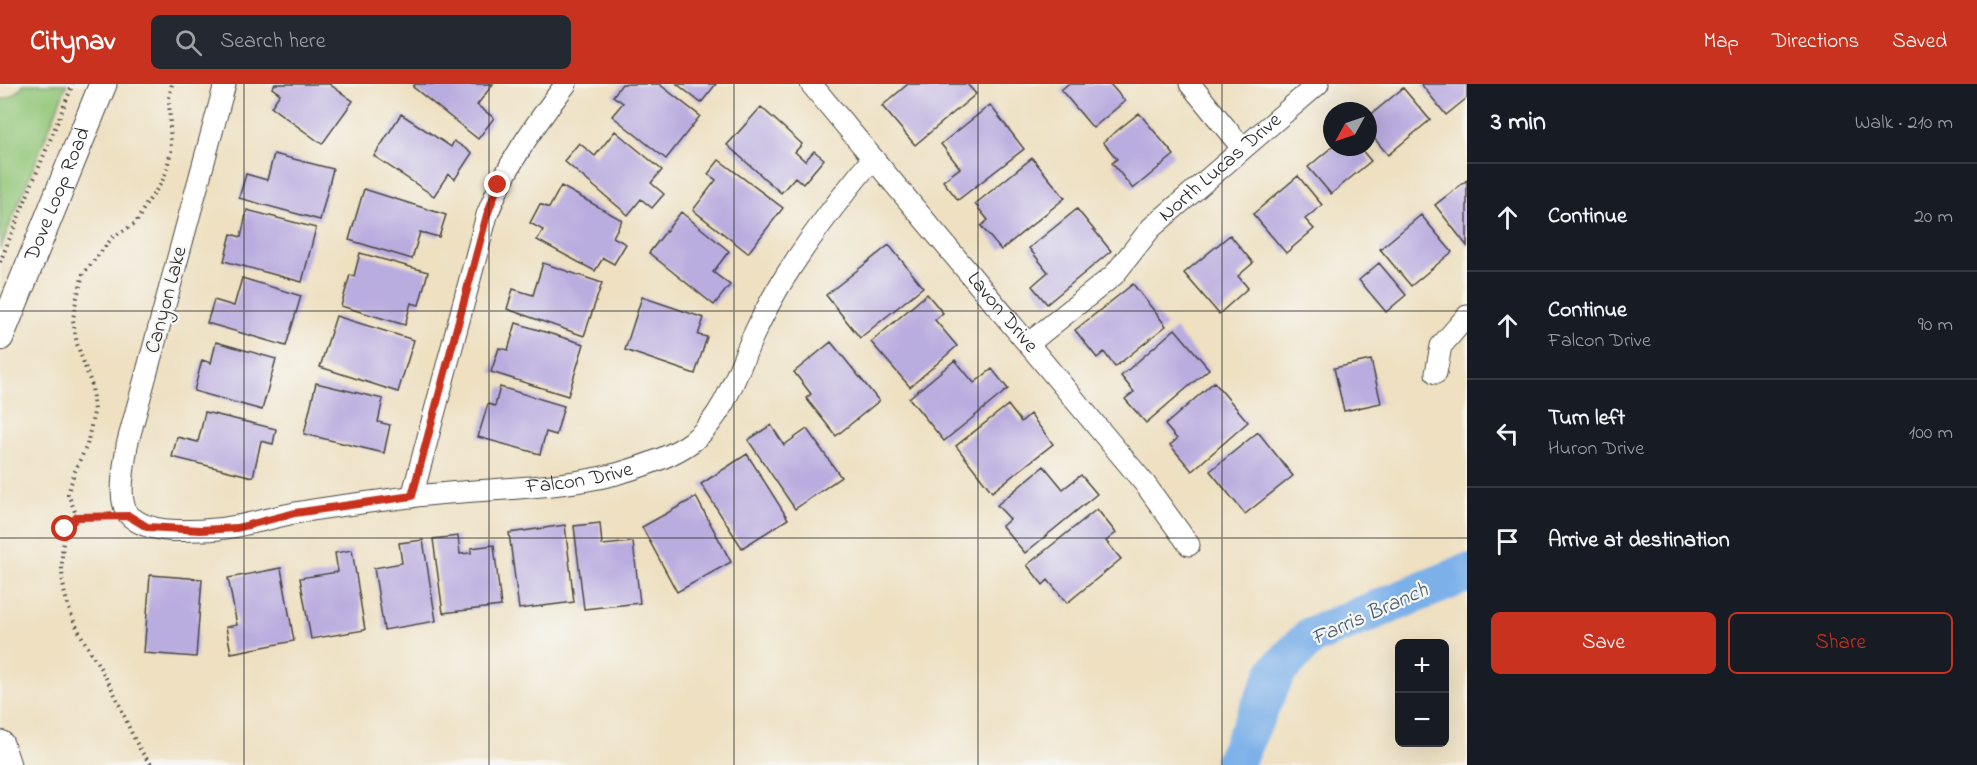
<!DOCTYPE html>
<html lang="en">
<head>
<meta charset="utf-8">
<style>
	:root { --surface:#171b24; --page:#242831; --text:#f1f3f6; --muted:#9ea1a6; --line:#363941; --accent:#c8321e }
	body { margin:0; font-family:"Indie Flower",sans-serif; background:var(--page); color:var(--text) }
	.controls { position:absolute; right:18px; bottom:18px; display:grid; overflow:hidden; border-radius:9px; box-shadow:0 6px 24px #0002 }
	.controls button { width:54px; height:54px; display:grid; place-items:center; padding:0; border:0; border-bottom:2px solid var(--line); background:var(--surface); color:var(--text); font:30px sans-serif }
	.compass { position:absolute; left:1323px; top:18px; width:54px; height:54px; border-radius:50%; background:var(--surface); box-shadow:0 6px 24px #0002; rotate:230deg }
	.stop { position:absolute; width:18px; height:18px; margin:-14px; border:4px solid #c8321e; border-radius:50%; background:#fff }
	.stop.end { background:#c8321e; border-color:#fff; box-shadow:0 2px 6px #0008 }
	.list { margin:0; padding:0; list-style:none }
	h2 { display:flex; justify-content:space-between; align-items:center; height:78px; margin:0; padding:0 24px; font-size:26px }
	h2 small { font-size:20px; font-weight:400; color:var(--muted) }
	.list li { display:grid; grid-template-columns:39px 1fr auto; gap:18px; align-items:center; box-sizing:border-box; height:108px; padding:0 24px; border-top:2px solid var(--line) }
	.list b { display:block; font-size:22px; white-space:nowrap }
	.list p { margin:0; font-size:20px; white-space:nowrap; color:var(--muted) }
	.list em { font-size:20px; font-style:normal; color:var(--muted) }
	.actions { display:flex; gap:12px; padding:18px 24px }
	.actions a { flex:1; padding:14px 0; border:2px solid var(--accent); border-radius:9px; text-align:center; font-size:21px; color:var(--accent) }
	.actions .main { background:var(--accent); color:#fff }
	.icon { flex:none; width:33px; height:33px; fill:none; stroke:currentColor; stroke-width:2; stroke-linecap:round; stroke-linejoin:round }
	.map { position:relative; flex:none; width:1467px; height:681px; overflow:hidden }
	header { display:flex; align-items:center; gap:36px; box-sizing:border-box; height:84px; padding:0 30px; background:var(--accent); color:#fff }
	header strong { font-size:28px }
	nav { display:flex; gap:33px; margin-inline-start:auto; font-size:21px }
	.search { width:420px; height:54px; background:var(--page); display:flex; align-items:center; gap:15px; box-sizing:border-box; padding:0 21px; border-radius:9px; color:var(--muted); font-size:22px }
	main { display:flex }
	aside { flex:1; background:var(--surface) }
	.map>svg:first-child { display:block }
</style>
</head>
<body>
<header>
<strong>Citynav</strong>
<div class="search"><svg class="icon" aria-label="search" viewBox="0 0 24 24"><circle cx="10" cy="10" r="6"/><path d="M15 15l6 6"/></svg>Search here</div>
<nav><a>Map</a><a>Directions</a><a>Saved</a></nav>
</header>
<main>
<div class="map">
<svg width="1467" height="681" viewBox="0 0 1467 681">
	<rect width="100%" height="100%" fill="#f6f6f2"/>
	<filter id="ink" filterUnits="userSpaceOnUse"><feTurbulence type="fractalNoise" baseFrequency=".0167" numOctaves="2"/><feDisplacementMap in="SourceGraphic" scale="12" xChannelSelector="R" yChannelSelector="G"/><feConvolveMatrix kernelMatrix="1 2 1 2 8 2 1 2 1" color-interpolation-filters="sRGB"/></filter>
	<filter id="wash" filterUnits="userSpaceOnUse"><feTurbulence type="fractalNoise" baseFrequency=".008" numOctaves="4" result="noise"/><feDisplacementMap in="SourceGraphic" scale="24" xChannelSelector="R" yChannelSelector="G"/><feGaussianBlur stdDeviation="1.35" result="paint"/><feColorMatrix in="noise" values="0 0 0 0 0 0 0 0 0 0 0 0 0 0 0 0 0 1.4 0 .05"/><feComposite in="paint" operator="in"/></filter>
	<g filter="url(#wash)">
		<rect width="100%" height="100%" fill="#eee0c1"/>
		<!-- green -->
		<path fill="#92c678" stroke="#5e7852" stroke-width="1.5" d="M23 0H67L0 165V16C10 14 19 10 23 0Z"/>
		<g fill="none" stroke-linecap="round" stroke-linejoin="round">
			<!-- river -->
			<path stroke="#7cb0e9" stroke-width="39" d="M1233 681 1277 587 1311 552 1467 489"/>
		</g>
		<g id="blocks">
			<!-- building -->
			<path fill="#b9acdf" d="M275 0H329L353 17 322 60 271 23 280 10 272 4Z
				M415 0H493L477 21 494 34 478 55 413 3Z
				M622 0H659L700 32 666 75 612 32 623 19 613 12Z
				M677 0H716L701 19Z
				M908 0H967L976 10 915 61 882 22Z
				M1068 0H1110L1125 17 1093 44 1061 6Z
				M1421 0H1467V14L1446 31Z
				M1403 4 1430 36 1388 71 1368 47V33Z
				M990 21 1024 65 958 116 943 97 960 84 941 60Z
				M761 23 802 60 795 68 805 77 814 67 824 75 803 100 795 93 781 109 727 61Z
				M1139 29 1174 71 1133 105 1112 79 1117 75 1103 58Z
				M401 30 451 63 454 57 472 69 455 95 448 90 434 112 374 72Z
				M615 47 662 86 651 99 664 110 652 124 641 115 628 131 564 77 579 59 595 72Z
				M1332 63H1359L1371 77 1331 110 1308 83Z
				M274 70 333 85 320 136 239 114 246 90 267 96Z
				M1032 74 1065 114 1001 166 981 142 988 136 975 120Z
				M719 76 783 124 748 169 693 126 716 96 708 90Z
				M1298 92 1322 121 1305 135 1314 145 1286 169 1253 130Z
				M1467 96V162L1435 121Z
				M561 102 622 136 613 153 626 160 614 180 603 174 595 187 537 156 543 146 530 139 540 120 549 124Z
				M364 105 446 131 439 153 420 148 412 175 349 156Z
				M1077 125 1111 167 1047 220 1032 202 1048 188 1029 164Z
				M247 126 316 144 302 198 224 177 231 150 241 153Z
				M681 128 729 167 713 188 730 201 714 221 649 169Z
				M1421 131 1452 168 1411 202 1380 165Z
				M1230 151 1253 179 1238 192 1248 204 1219 230 1184 189Z
				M889 161 923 203 860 254 826 211Z
				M360 169 428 188 419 221 411 219 405 241 341 222 350 191 354 192Z
				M543 179 602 199 584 252 507 225 513 205 533 211Z
				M1379 179 1406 211 1386 228 1359 196Z
				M242 194 301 212 286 262 207 239 214 216 234 222Z
				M1133 200 1166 242 1115 283 1104 268 1097 274 1075 246Z
				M927 210 943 229 935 236 957 262 910 303 871 258Z
				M642 213 704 234 698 251 707 253 695 290 625 266Z
				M336 232 414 256 398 308 320 283Z
				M516 239 584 260 568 312 491 288 499 264 508 266Z
				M1175 245 1209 285 1146 339 1125 315 1134 308 1121 292Z
				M216 258 276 275 262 326 194 307 202 276 211 279Z
				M831 258 879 317 836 352 806 314 811 310 794 288Z
				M955 276 974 299 992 285 1008 305 944 357 909 314Z
				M1371 276 1381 319 1344 327 1334 284Z
				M1214 298 1248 338 1192 387 1170 361 1177 355 1165 341Z
				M316 299 383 315 378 338 390 341 384 369 304 350Z
				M500 303 564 322 556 351 546 348 540 370 478 353 488 320 495 322Z
				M1008 321 1021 338 1030 330 1053 360 992 408 956 362Z
				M205 328 276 345 273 360 261 357 253 393 172 373 177 353 198 358Z
				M771 341 784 361 807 345 841 393 795 425 748 356Z
				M1258 348 1293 392 1245 430 1210 387Z
				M747 370 788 435 742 464 701 400Z
				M1044 382 1063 405 1081 391 1097 410 1025 469 1002 442 1010 435 997 421Z
				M696 413 731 478 677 508 642 443Z
				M1097 425 1116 449 1106 457 1121 475 1067 519 1048 496 1043 501 1027 481Z
				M600 439 602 461 633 458 640 519 584 525 574 442Z
				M565 441 574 518 519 525 509 449Z
				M458 452 460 470 471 469V464L494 461 501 522 443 529 433 455Z
				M423 456 436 537 384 546 374 484 402 479 399 459Z
				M352 466 365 546 311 555 300 494 338 488 335 469Z
				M281 484 294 557 231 569 226 543 237 541 228 494Z
				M150 491 202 495 196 573 144 569Z"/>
		</g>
	</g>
	<g filter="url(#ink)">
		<use href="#blocks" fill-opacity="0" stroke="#484642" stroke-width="1.5"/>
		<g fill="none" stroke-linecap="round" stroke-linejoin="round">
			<!-- minor casing -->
			<g stroke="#484642" stroke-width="23">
				<g id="minor">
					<path id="s1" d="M225 0 127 361C125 380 115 420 131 433 150 449 180 447 203 446 236 445 264 435 295 429 333 422 371 418 409 413 477 404 548 407 616 390 641 383 672 373 693 357 726 330 737 287 754 250 761 235 769 220 777 206 805 159 838 116 873 74"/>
					<path id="s2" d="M811 0 1145 400 1189 461"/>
					<path d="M1190 0 1242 64"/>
					<path id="s3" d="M1028 260 1114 191 1151 144 1318 0"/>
					<path d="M1436 289 1441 262 1467 232"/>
					<path d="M412 413 487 131C506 81 534 42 566 0"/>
				</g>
			</g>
			<!-- major casing -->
			<g stroke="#484642" stroke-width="29">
				<g id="major">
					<path id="s4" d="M0 253 103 0"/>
					<path d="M0 660 7 681"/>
				</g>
			</g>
			<!-- path -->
			<path stroke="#484642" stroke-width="4" stroke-dasharray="1.5 4.5" stroke-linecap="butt" d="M0 178 73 0
				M106 432 77 433C63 447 63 454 62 474 60 534 89 559 114 609 125 632 135 664 152 681
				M77 433 68 410 74 389 87 361 94 328 92 302 77 260 73 236 76 217 83 190 113 153 136 139 145 122 162 98 166 88 171 67 169 14 172 0"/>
			<!-- minor -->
			<use href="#minor" stroke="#fff" stroke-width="21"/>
			<!-- major -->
			<use href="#major" stroke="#fff" stroke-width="27"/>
		</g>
	</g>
	<g fill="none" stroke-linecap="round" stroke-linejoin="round" filter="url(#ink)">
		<!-- route -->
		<path stroke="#c8321e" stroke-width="8" d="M65 445 77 433 129 432 147 443 201 446 237 444 295 429 412 412 487 131 498 101"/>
	</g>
	<!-- grid -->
	<path fill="none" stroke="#2b2b2b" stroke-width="1.5" stroke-opacity="0.55" d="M244 0V681M489 0V681M734 0V681M978 0V681M1222 0V681M0 227H1467M0 454H1467"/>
	<g text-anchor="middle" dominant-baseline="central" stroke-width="4.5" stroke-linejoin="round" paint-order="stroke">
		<!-- street labels -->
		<g font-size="21" fill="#2b2b2b" stroke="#f6f6f2">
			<text stroke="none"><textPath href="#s3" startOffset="262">North Lucas Drive</textPath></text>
			<text stroke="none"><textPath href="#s4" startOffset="154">Dove Loop Road</textPath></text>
			<text transform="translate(167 216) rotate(-75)">Canyon Lake</text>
			<text stroke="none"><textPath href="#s2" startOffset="298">Lavon Drive</textPath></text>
			<text stroke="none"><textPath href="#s1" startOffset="904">Falcon Drive</textPath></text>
		</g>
		<!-- water labels -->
		<g font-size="22" font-style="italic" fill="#475a6e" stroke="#f6f6f2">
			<text transform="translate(1370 531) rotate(-24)">Farris Branch</text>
		</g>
	</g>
</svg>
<div class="controls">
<button>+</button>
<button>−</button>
</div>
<svg class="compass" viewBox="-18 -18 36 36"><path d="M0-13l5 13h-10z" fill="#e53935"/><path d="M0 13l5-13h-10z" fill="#9ea1a6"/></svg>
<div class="stop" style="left:65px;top:445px"></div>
<div class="stop end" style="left:498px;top:101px"></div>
</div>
<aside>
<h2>3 min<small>Walk · 210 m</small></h2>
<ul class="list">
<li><svg class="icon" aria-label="ahead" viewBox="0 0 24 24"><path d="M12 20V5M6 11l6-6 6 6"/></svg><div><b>Continue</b></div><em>20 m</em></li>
<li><svg class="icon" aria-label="ahead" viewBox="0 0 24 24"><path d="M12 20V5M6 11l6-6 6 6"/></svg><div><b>Continue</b><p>Falcon Drive</p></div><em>90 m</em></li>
<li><svg class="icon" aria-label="left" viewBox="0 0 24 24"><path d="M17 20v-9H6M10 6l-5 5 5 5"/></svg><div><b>Turn left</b><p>Huron Drive</p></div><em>100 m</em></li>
<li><svg class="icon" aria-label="arrive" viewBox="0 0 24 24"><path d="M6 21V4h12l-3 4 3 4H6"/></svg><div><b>Arrive at destination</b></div></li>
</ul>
<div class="actions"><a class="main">Save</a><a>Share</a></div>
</aside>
</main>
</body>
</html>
